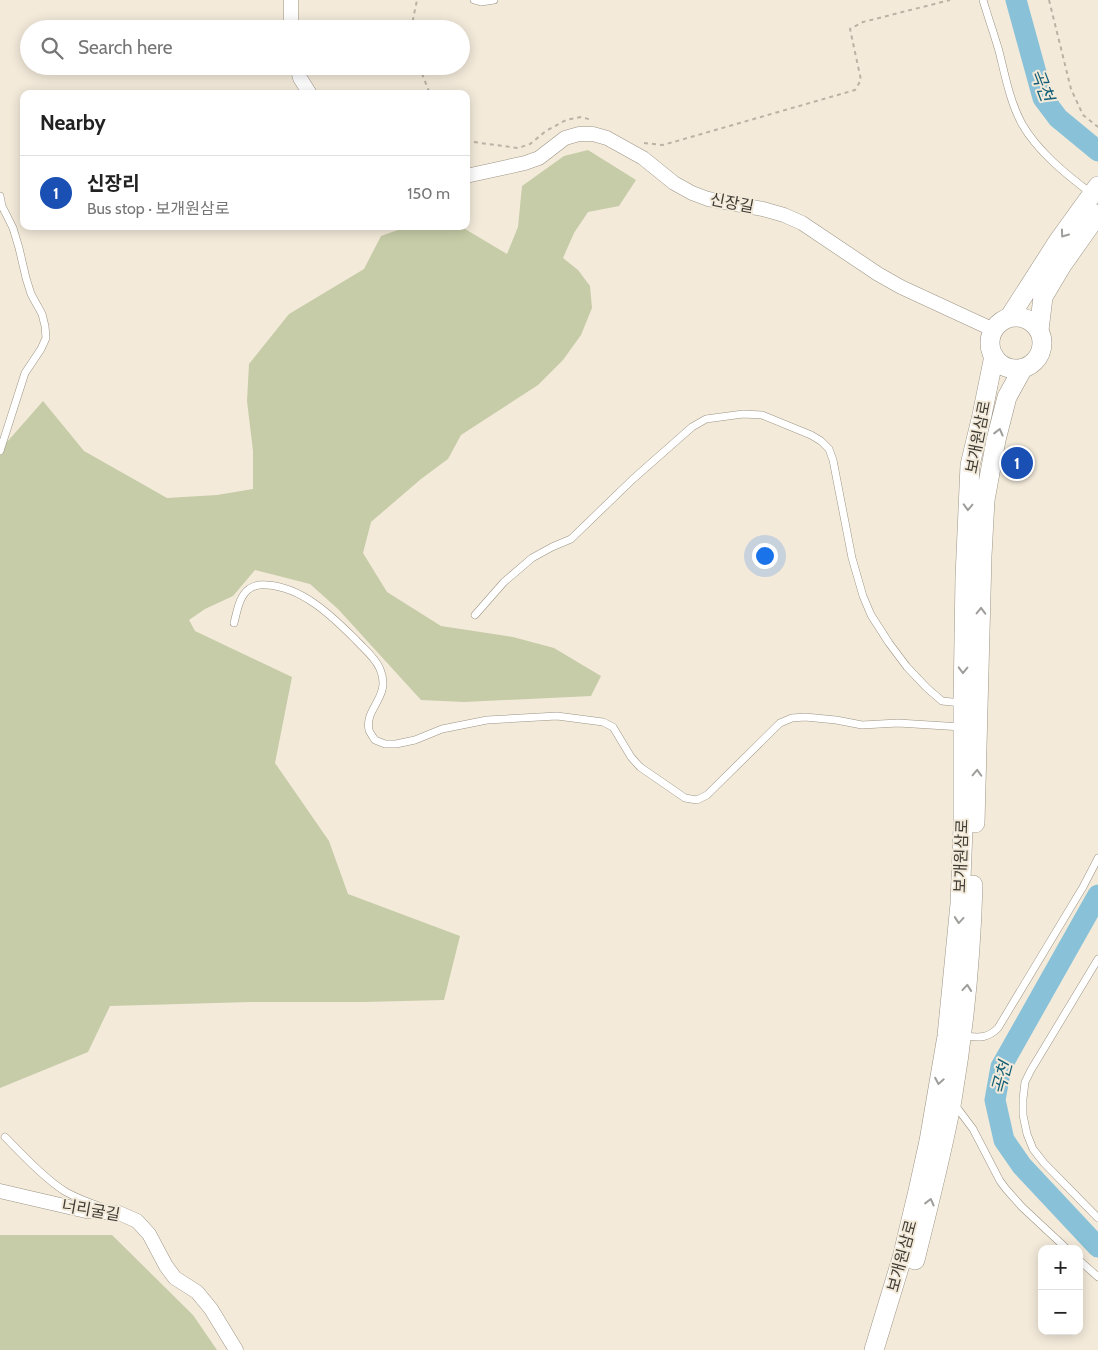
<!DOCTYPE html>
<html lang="en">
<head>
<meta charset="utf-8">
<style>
	:root { --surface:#fff; --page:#f6f6f6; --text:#222; --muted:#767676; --line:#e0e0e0; --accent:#0f766e }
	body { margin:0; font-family:Cabin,"Noto Sans KR",sans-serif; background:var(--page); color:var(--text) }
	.controls { position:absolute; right:15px; bottom:15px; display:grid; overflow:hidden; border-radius:10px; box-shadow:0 2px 12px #0003 }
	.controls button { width:45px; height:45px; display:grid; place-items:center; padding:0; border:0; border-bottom:1px solid var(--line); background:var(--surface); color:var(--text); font:25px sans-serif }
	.you { position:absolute; left:764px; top:555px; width:18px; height:18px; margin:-12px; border:4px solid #fff; border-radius:50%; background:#1a73e8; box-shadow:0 0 0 8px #1a73e833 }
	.badge { display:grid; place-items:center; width:32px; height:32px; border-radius:50%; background:var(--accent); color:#fff; font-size:16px; font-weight:700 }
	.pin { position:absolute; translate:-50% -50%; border:2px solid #fff; box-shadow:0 1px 5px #0006 }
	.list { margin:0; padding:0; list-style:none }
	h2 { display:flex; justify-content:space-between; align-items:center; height:65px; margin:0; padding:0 20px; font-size:21px }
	h2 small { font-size:16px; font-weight:400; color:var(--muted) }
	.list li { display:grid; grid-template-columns:32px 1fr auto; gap:15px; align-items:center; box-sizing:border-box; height:75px; padding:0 20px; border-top:1px solid var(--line) }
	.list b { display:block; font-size:19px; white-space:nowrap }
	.list p { margin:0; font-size:16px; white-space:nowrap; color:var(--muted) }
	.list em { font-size:16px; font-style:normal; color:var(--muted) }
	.icon { flex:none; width:28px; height:28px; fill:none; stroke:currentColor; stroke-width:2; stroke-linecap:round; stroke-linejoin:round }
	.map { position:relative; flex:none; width:1098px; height:1350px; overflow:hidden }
	.search { position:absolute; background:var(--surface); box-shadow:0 2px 12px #0003; left:20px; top:20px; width:450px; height:55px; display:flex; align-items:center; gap:12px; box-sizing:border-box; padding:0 18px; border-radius:28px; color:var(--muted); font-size:19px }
	.panel { position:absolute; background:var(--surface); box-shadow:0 2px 12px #0003; left:20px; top:90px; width:450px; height:140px; border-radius:10px }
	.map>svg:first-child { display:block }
</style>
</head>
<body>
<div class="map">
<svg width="1098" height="1350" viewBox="0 0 1098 1350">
	<rect width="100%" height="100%" fill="#f3eada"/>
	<!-- green -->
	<path fill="#c6cca7" d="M588 150 636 180 619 206 588 212 574 233 563 258 578 270 590 286 592 308 581 335 563 360 538 385 461 435 448 459 421 479 371 522 363 553 387 592 441 626 513 637 554 648 601 676 591 696 464 702 421 700 338 609 310 584 255 570 233 596 205 609 189 620 195 631 292 677 275 763 329 841 348 894 460 936 444 1000 363 1002H251L110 1006 88 1052 0 1088V450L43 401 84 451 167 498 217 495 253 489V451L247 401 249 364 289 314 364 269 381 236 409 226H460L507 254 518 227 522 186 564 156Z
		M0 1235H112L193 1315 217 1350H0Z"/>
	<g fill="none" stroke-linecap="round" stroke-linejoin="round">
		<!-- river -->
		<path stroke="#89c2d8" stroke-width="21" d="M1016 0 1043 98 1058 118 1098 151
			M1098 895 1001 1067 995 1100 1004 1140 1022 1166 1098 1247"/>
		<!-- lane casing -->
		<g stroke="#9c9485" stroke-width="8">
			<path id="lane" d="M474 0 481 2 494 0
				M983 0C988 17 994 34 999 51 1005 75 1010 102 1022 124 1038 152 1067 175 1092 194
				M0 196 2 206 13 228 19 248 26 278 31 294 42 314 45 326 46 338 41 349 25 373 0 451
				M475 615 504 582 532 558 552 547 571 539 633 479 692 427 706 419 743 414 762 415 811 435 821 441 829 449 833 460 852 558 863 596 871 615 889 643 907 667 927 688 942 701 962 703
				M234 623C237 612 239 596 249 589 255 585 261 584 267 585 302 587 332 616 356 640 364 649 375 657 380 669 392 697 364 708 369 730 370 733 373 737 375 740L385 744H396L415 740 442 729 487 720 557 716 603 722 613 727 631 757 640 767 685 798 697 800 707 795 780 723 792 718 805 717 836 720 862 725 898 723 962 727
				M1098 959 1031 1070 1025 1082 1023 1099V1115L1027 1134 1033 1149 1044 1163 1098 1218
				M962 1036C977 1037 986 1040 998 1028L1083 887 1098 858
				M955 1105 973 1129 1000 1181 1006 1189 1022 1207 1067 1249
				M5 1137C22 1154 46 1180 66 1192 77 1198 90 1203 102 1207
				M1079 1260 1098 1277"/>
		</g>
		<!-- street casing -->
		<g stroke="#9c9485" stroke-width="15">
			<path id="street" d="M291 0V29
				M297 66 300 78 310 94
				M466 176 525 163 539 158 565 138 579 134H593L607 138 643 158 674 183 692 193 708 199 763 209 784 215 802 223 878 274 901 287 994 330
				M0 1191 86 1211 119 1213 137 1221 149 1234 166 1266 175 1278 197 1292 211 1309 236 1350"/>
		</g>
		<!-- secondary casing -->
		<g stroke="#9c9485" stroke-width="20">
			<path id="secondary" d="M990 343a26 26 0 1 1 52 0a26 26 0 1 1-52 0Z
				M1009 318 1059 240 1098 186
				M1039 330 1043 297 1062 265 1098 214
				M975 823 982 556 985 500 996 440 1007 397 1023 368
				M915 1260C928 1207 942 1154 952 1100 964 1029 971 957 973 885
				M874 1350 902 1258 918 1191 929 1141 947 1036 960 904 963 829V703L965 577 970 465 982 415 994 356"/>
		</g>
		<!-- path -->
		<path stroke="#b9b2a5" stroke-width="2" stroke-dasharray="4 4" stroke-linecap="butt" d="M1049 0 1071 89 1083 115 1098 127
			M411 29 417 0
			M419 66 430 94
			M466 141 518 148 530 144 546 131 566 120 581 117 592 120
			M644 143 663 145 855 90 861 80 850 29 863 22 950 0"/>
		<!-- lane -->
		<use href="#lane" stroke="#fff" stroke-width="7"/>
		<!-- street -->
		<use href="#street" stroke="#fff" stroke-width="14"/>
		<!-- secondary -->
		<use href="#secondary" stroke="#fff" stroke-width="19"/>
	</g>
	<!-- one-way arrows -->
	<defs><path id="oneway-chevron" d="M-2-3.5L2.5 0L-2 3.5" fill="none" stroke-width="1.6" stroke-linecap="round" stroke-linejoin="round" transform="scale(1.25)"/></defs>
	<g stroke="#9f9e9a">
		<use href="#oneway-chevron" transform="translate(1064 234) rotate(126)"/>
		<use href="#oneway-chevron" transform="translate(999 432) rotate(-76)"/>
		<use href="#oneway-chevron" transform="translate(968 507) rotate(92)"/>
		<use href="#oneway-chevron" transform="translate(981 611) rotate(-89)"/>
		<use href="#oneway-chevron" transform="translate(963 670) rotate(91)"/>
		<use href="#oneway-chevron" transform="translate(977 773) rotate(-88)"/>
		<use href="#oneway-chevron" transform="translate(959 920) rotate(95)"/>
		<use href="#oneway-chevron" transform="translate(967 988) rotate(-85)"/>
		<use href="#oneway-chevron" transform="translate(939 1081) rotate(100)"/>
		<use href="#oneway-chevron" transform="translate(930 1202) rotate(-76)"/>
	</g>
	<g text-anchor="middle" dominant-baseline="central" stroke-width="4" stroke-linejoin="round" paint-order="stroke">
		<!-- street labels -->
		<g font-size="16" fill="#3f3c35" stroke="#f3eada">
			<text transform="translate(732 203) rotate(11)">신장길</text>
			<text transform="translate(978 437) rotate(-79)">보개원삼로</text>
			<text transform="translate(961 856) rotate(-88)">보개원삼로</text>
			<text transform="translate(91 1210) rotate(10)">너리굴길</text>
			<text transform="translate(902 1256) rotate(-75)">보개원삼로</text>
		</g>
		<!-- water labels -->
		<g font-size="18" font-style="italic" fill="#145f76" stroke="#f3eada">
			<text transform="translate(1042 85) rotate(69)">곡천</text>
			<text transform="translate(1002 1078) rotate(-75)">곡천</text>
		</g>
	</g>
</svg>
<div class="controls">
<button>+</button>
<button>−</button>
</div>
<div class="you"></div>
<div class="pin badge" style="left:1017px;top:463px;background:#1a4fb4">1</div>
<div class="search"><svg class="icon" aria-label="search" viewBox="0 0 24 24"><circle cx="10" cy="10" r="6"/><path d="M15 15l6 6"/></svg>Search here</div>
<section class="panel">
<h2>Nearby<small></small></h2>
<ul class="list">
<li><span class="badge" style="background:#1a4fb4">1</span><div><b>신장리</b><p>Bus stop · 보개원삼로</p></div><em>150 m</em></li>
</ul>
</section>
</div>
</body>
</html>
